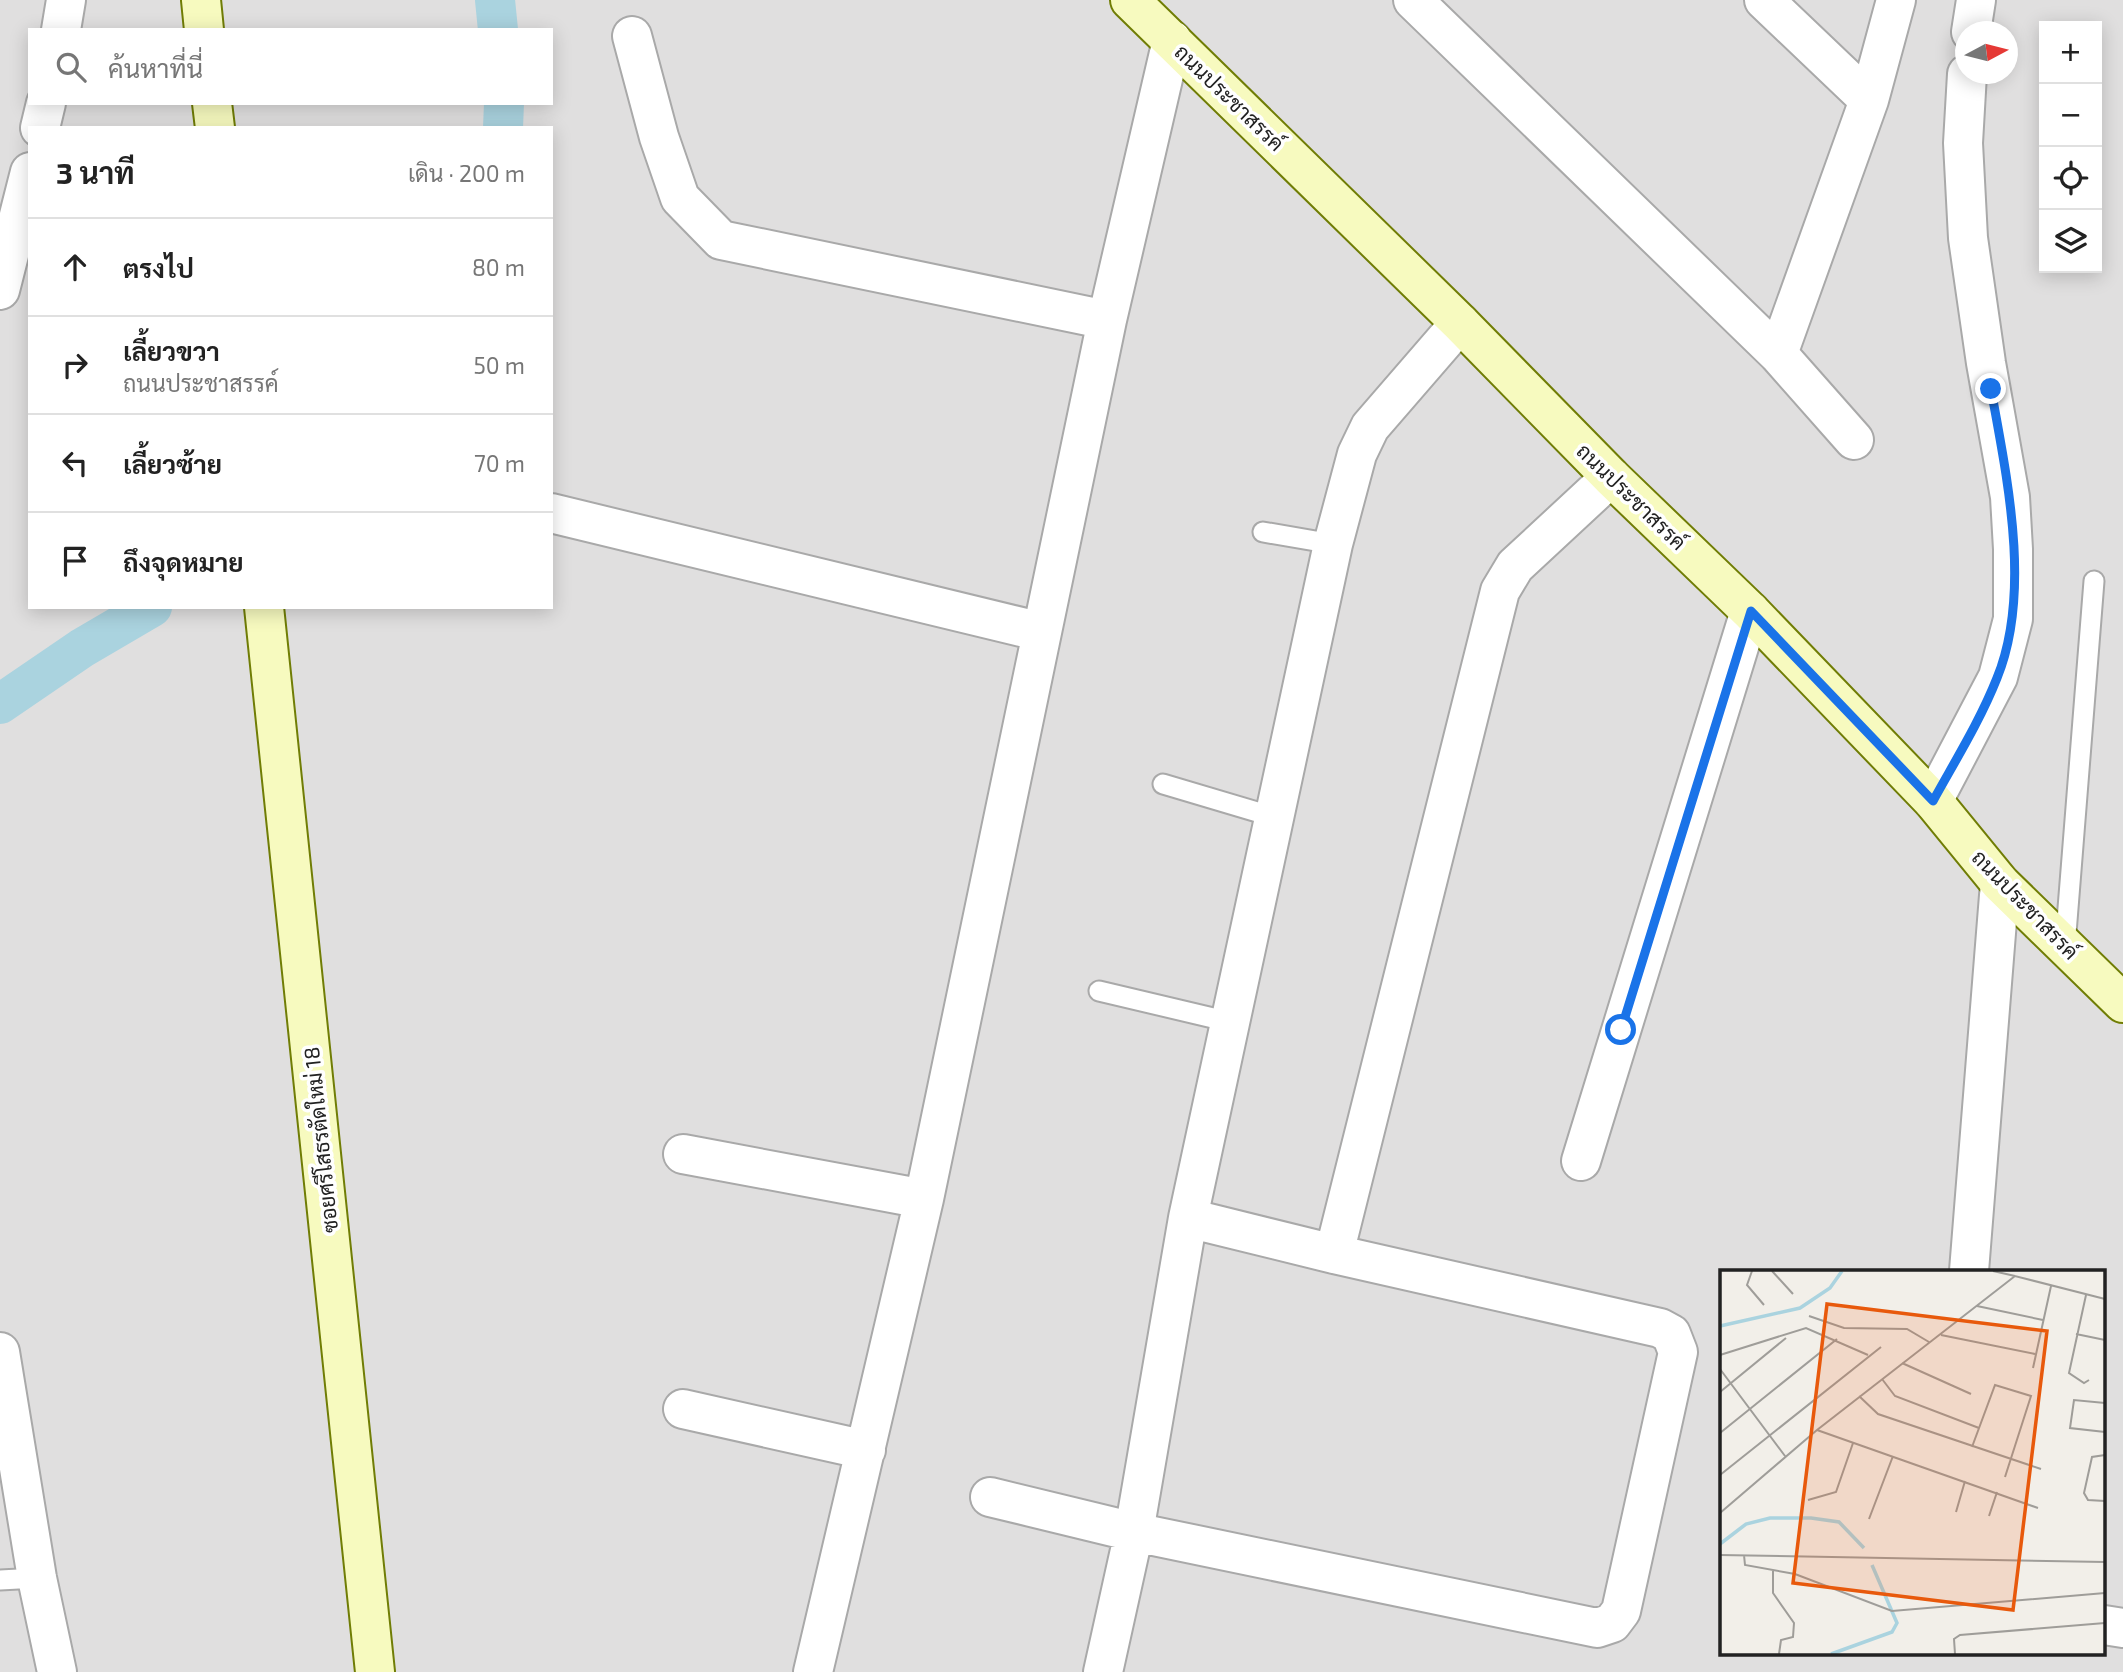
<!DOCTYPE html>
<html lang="th">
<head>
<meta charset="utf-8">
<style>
	:root { --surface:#fff; --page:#f2f2f2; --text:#222; --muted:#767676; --line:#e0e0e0 }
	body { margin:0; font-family:"Exo 2",Sarabun,sans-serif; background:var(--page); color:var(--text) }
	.controls { position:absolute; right:21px; top:21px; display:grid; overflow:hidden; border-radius:0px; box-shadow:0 4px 18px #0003 }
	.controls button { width:63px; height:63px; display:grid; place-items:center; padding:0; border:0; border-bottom:2px solid var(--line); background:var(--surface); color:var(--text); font:35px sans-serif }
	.compass { position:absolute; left:1955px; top:21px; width:63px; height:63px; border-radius:50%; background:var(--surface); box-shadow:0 4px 18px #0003; rotate:83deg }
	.stop { position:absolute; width:21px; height:21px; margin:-16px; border:5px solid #1a73e8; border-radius:50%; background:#fff }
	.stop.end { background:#1a73e8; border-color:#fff; box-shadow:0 2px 7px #0008 }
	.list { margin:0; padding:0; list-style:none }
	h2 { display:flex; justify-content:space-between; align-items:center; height:91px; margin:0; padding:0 28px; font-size:30px }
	h2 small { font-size:23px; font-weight:400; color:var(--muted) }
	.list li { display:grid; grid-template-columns:46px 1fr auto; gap:21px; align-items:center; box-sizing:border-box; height:98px; padding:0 28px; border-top:2px solid var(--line) }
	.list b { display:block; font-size:26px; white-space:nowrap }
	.list p { margin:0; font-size:23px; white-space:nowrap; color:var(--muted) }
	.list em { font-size:23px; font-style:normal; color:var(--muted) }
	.icon { flex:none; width:38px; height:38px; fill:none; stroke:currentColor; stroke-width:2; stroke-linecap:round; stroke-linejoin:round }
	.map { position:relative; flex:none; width:2123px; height:1672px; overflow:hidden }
	.search { position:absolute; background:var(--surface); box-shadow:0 4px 18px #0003; left:28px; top:28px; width:525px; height:77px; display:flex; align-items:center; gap:18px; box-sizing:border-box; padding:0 24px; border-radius:0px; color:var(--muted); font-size:26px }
	.panel { position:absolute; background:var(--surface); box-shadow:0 4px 18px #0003; left:28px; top:126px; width:525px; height:483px; border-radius:0px }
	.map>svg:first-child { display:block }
</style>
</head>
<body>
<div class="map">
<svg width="2123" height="1672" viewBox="0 0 2123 1672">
	<rect width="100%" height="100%" fill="#f2efe9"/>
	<!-- residential -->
	<path fill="#e0dfdf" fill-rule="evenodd" d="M0 0H2123V1672H0ZM2044 26H2097V268H2044ZM30 30H551V103H30ZM1966 32H2008V74H1966ZM30 128H551V607H30ZM1722 1271H2104V1653H1722Z"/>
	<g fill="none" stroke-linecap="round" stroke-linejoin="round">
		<!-- canal -->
		<path stroke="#aad3df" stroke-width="40" d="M495 0 498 30
			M503 128 504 103
			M0 704 82 648 152 607"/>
		<!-- lane casing -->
		<g stroke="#a9a9a9" stroke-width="23">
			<path id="lane" d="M1263 532 1333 544
				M1163 784 1274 817
				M2065 946 2094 581
				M1099 991 1230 1022
				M0 1580 37 1578"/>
		</g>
		<!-- street casing -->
		<g stroke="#a9a9a9" stroke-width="42">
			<path id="street" d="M1413 0 1778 354 1854 440
				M1764 0 1869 100
				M61 30 66 0
				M1971 32 1976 0
				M632 36 659 137 680 198 721 240 1107 320
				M40 128 46 103
				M0 290 30 172
				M1778 354 1869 100 1896 0
				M551 513 1042 632
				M1933 801 1998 677 2013 619V549L2010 497 1986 363 1968 238 1963 143 1967 74
				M683 1154 924 1199
				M1581 1161 1750 611
				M1334 1254 1500 591 1515 566 1611 477
				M1969 1271 2000 883
				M0 1352 37 1578 57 1672
				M683 1409 866 1450
				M990 1497 1134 1532 1597 1628 1612 1623 1621 1611 1678 1352 1671 1334 1660 1328 1334 1254 1188 1218
				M2104 1625 2123 1628
				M813 1672 924 1199 1107 320 1172 40
				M1103 1672 1134 1532 1188 1218 1333 544 1357 454 1370 427 1460 323"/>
		</g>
		<!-- secondary casing -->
		<g stroke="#707d05" stroke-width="42">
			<path id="secondary" d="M201 0 204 30
				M1130 0 1460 323 1611 477 1750 611 1933 801 2000 883 2123 1003
				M212 103 215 128
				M264 607 375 1672"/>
		</g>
		<!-- lane -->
		<use href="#lane" stroke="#fff" stroke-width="19"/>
		<!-- street -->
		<use href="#street" stroke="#fff" stroke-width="38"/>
		<!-- secondary -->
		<use href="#secondary" stroke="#f7fabf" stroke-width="38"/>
	</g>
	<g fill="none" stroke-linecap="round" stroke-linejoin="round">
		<!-- route -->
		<path stroke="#1a73e8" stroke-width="9" d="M1621 1030 1751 611 1933 801C1955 761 1980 721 1997 678 2032 592 2007 478 1991 389"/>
	</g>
	<g text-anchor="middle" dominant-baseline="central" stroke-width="7" stroke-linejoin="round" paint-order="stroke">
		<!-- street labels -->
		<g font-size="21" fill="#222" stroke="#fff">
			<text transform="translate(1230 97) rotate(44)">ถนนประชาสรรค์</text>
			<text transform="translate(1632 496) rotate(44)">ถนนประชาสรรค์</text>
			<text transform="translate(2026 904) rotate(46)">ถนนประชาสรรค์</text>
			<text transform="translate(320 1140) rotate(-96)">ซอยศรีโสธรตัดใหม่ 18</text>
		</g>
	</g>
	<!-- overview -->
	<g transform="translate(1720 1270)">
		<rect width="385" height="385" fill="#f2efe9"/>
		<path fill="none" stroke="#aad3df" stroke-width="3.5" d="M0 56 80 38 110 18 122 1M0 274 26 254 50 248H91L119 252 144 278M111 384 172 362 177 353 152 295"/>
		<path fill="none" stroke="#9f9d99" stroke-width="2" d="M32 1 27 15 44 35M52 1 73 24M273 1 295 6M366 25 349 103 364 113 369 110M257 36 323 50M89 46 124 58 187 59 209 72M356 64 385 70M221 65 315 84M0 85 86 58 148 85M182 93 251 124M313 98 331 16M0 99 65 186M162 109 175 126 259 158M0 122 66 68M139 126 158 144 321 199M385 133 354 130 350 158 385 162M97 160 318 238M0 163 117 69M252 177 275 115 311 126 285 207M385 185 372 187 364 223 368 230 385 231M0 205 161 77M88 230 116 222 133 173M236 242 245 211M0 243 97 160 295 6 385 29M269 246 277 222M149 249 173 186M0 285 385 292M24 285 25 295 75 304 172 341 385 323M53 300V323L74 353 73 367 61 370 59 384M235 384 234 369 240 365 385 353"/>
		<path fill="#e8590c" fill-opacity="0.15" stroke="#e8590c" stroke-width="3.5" d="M107 34 327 61 293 340 73 313Z"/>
		<rect width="385" height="385" fill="none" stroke="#222" stroke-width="3.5"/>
	</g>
</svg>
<div class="controls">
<button>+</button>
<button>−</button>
<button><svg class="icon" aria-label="locate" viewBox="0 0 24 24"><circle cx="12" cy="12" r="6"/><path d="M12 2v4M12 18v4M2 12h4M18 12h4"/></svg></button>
<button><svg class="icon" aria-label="layers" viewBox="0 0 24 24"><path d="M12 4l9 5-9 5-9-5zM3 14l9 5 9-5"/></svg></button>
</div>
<svg class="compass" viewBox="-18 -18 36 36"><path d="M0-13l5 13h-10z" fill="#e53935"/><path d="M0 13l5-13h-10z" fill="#767676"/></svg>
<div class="stop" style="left:1621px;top:1030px"></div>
<div class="stop end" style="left:1991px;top:389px"></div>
<div class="search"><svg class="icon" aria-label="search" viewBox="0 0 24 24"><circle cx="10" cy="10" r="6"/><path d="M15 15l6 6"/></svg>ค้นหาที่นี่</div>
<section class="panel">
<h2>3 นาที<small>เดิน · 200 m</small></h2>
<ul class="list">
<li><svg class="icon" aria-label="ahead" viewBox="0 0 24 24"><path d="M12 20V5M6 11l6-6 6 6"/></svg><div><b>ตรงไป</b></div><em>80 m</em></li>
<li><svg class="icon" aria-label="right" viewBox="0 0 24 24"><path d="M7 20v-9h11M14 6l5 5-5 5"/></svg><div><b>เลี้ยวขวา</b><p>ถนนประชาสรรค์</p></div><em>50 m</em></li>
<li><svg class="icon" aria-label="left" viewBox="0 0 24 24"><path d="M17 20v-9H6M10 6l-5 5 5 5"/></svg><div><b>เลี้ยวซ้าย</b></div><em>70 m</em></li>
<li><svg class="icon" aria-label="arrive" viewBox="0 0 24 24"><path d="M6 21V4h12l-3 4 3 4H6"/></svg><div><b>ถึงจุดหมาย</b></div></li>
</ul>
</section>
</div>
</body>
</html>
